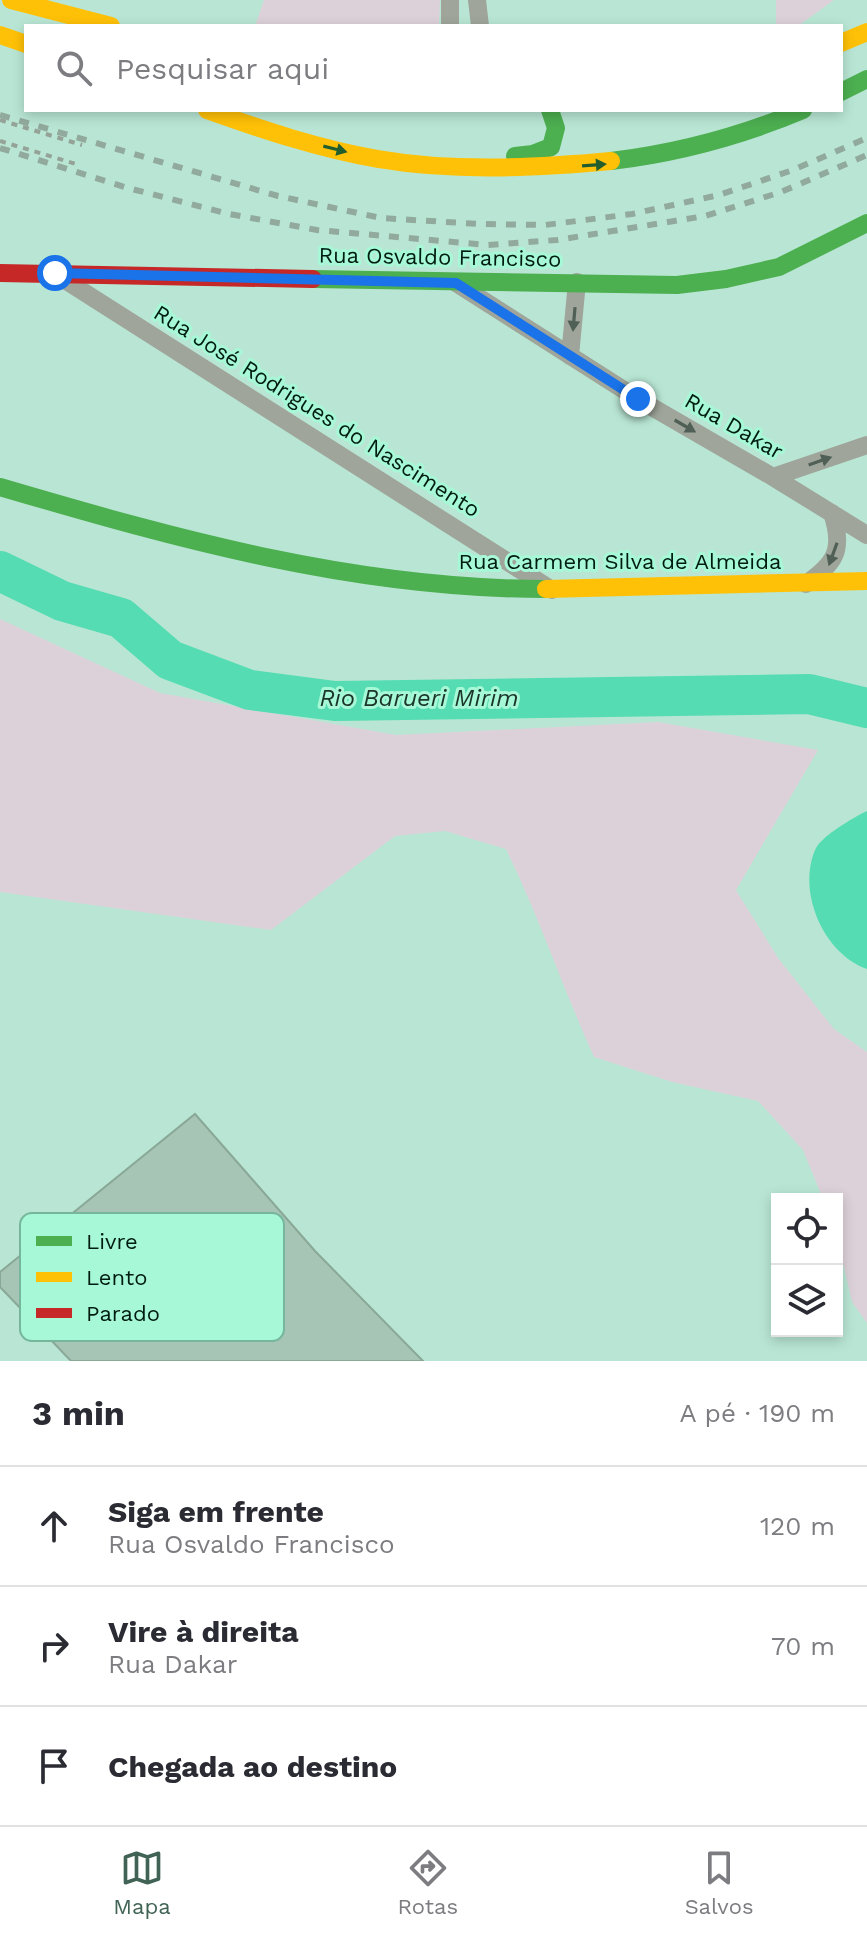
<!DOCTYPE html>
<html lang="pt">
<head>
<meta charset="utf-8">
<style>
	:root { --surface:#fff; --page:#f2f2f3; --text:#2b2b33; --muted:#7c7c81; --line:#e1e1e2; --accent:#416355 }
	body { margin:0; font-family:"Work Sans",sans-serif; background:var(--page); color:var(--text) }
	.controls { position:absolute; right:24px; bottom:24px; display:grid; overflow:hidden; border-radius:0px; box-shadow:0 4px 12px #0003 }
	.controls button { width:72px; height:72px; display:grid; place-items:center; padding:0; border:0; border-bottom:2px solid var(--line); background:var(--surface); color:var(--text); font:40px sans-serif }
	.stop { position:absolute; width:24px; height:24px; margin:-18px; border:6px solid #1a73e8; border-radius:50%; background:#fff }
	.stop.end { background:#1a73e8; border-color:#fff; box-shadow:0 2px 8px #0008 }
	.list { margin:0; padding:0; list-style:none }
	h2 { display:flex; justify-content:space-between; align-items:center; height:104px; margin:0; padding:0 32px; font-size:34px }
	h2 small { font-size:26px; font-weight:400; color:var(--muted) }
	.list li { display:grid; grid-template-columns:52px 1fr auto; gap:24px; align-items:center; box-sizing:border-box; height:120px; padding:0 32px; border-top:2px solid var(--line) }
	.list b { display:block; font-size:30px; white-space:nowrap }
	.list p { margin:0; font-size:26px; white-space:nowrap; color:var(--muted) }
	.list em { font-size:26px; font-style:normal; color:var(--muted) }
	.icon { flex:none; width:44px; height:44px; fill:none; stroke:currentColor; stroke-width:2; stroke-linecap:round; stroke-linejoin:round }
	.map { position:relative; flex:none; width:867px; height:1361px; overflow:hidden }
	.search { position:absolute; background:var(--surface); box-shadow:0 4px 12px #0003; left:24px; right:24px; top:24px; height:88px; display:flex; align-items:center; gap:20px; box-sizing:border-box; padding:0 28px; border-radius:0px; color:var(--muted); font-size:30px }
	.sheet { height:464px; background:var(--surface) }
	nav { display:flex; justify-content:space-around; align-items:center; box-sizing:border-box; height:112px; border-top:2px solid var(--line); background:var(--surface); font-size:22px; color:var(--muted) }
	nav a { display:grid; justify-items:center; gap:4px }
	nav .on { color:var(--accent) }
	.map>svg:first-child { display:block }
</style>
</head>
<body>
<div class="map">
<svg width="867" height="1361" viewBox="0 0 867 1361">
	<rect width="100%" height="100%" fill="#b9e6d4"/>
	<!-- green -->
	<path fill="#ddd1d9" d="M264 0H440L439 26H255Z
		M776 0H834L798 26H776Z
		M0 619 160 693 396 735 658 722 818 750 736 890 778 958 834 1029 867 1052V1323L852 1302 837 1237V1199H823L803 1150 758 1101 672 1082 594 1057C563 988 539 917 506 849L445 831 395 836 271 930 0 892Z"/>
	<!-- water -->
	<path fill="#56dcb2" d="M867 811V969C823 954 796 890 816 848 822 836 854 817 867 811Z"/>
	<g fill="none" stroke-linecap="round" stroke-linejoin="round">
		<!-- river -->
		<path stroke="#56dcb2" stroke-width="40" d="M0 571 62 601 121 618 170 660 250 690 335 701 809 694 867 708"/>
	</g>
	<!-- building -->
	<path fill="#a6c5b4" stroke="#8aa897" stroke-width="2" d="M195 1114 315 1251 423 1361H71L0 1287V1272Z"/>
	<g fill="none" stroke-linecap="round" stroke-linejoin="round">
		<!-- path -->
		<path stroke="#94a298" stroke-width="4" stroke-dasharray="6 6" stroke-linecap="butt" d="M0 120 82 145
			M0 141 76 164"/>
		<!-- street -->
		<path stroke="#9fa59a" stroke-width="18" d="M477 0 480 26
			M450 26V0
			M57 275 552 590
			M456 283 638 399 773 477 867 535
			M570 356 577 282
			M773 477 867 445
			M806 584C836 563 844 549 832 513"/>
		<!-- fast -->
		<path stroke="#4caf50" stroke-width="18" d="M841 92 867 79
			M515 156 533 154 551 147 556 128 550 110
			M611 161C678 153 741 136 803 110
			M313 279 677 285 726 279 779 267 867 223
			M0 487C180 540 357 589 546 589"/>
		<!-- slow -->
		<path stroke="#ffc107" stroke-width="18" d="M11 0 111 26
			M0 35 26 44
			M841 43 867 32
			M207 110C263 130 320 149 378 159 454 172 534 168 611 161
			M546 589 867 581"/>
		<!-- jam -->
		<path stroke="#c62828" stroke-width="18" d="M0 273 313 279"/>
		<!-- rail -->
		<path stroke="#92aa9e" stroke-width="6" stroke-dasharray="10 10" stroke-linecap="butt" d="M0 115 278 196 381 218 479 224 545 225 632 214 719 195 793 170 867 138
			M0 148 128 188 229 214 317 230 488 245 557 240 705 216 781 192 867 155"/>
	</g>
	<!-- one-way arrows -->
	<defs><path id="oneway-solid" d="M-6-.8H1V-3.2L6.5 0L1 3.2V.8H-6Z" transform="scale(2)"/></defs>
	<g fill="#225e2d">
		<use href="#oneway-solid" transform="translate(335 149) rotate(14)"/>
		<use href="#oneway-solid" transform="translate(594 165) rotate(-4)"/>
	</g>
	<g fill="#506056">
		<use href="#oneway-solid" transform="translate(574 319) rotate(95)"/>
		<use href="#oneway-solid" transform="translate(685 426) rotate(30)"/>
		<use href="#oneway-solid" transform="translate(820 461) rotate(-19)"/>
		<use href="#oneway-solid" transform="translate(833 554) rotate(110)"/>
	</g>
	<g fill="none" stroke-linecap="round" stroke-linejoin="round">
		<!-- route -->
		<path stroke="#1a73e8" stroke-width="10" d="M55 273 456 283 638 399"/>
	</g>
	<g text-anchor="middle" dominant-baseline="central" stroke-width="6" stroke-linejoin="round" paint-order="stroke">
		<!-- street labels -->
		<g font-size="22" fill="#001c11" stroke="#a7f8d7">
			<text transform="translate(440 257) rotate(1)">Rua Osvaldo Francisco</text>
			<text transform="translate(317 411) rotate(32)">Rua José Rodrigues do Nascimento</text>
			<text transform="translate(734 426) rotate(30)">Rua Dakar</text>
			<text x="620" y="561">Rua Carmem Silva de Almeida</text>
		</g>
		<!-- water labels -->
		<g font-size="24" font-style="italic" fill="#1a342a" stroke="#a7f8d7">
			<text x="419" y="698">Rio Barueri Mirim</text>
		</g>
	</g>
	<!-- legend -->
	<rect x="20" y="1213" width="264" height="128" rx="12" fill="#a7f8d7" stroke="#75b69c" stroke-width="2"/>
	<rect x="36" y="1236" width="36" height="10" fill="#4caf50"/>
	<rect x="36" y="1272" width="36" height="10" fill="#ffc107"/>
	<rect x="36" y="1308" width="36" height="10" fill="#c62828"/>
	<g font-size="22" fill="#001c11">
		<text x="86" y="1249">Livre</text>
		<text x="86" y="1285">Lento</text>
		<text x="86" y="1321">Parado</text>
	</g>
</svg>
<div class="controls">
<button><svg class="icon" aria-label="locate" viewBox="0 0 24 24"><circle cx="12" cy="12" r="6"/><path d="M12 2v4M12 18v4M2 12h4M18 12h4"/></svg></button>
<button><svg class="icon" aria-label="layers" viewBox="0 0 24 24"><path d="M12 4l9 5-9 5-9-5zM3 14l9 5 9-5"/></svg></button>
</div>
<div class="stop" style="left:55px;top:273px"></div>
<div class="stop end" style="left:638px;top:399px"></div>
<div class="search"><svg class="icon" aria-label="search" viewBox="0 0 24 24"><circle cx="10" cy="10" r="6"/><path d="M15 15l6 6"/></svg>Pesquisar aqui</div>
</div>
<section class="sheet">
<h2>3 min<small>A pé · 190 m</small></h2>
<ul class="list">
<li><svg class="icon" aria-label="ahead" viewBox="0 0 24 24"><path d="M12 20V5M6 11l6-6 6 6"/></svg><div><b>Siga em frente</b><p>Rua Osvaldo Francisco</p></div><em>120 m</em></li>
<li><svg class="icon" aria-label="right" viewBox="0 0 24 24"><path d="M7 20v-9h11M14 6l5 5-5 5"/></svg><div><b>Vire à direita</b><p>Rua Dakar</p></div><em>70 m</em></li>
<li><svg class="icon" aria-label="arrive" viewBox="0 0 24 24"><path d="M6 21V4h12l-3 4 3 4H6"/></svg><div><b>Chegada ao destino</b></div></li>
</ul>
</section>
<nav>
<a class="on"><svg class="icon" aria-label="map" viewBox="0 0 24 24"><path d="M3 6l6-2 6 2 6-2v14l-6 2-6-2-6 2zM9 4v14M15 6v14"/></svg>Mapa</a>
<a><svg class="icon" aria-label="directions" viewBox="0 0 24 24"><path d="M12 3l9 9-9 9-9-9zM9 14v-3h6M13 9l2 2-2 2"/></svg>Rotas</a>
<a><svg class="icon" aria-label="saved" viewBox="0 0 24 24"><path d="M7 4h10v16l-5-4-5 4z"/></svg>Salvos</a>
</nav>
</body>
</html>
